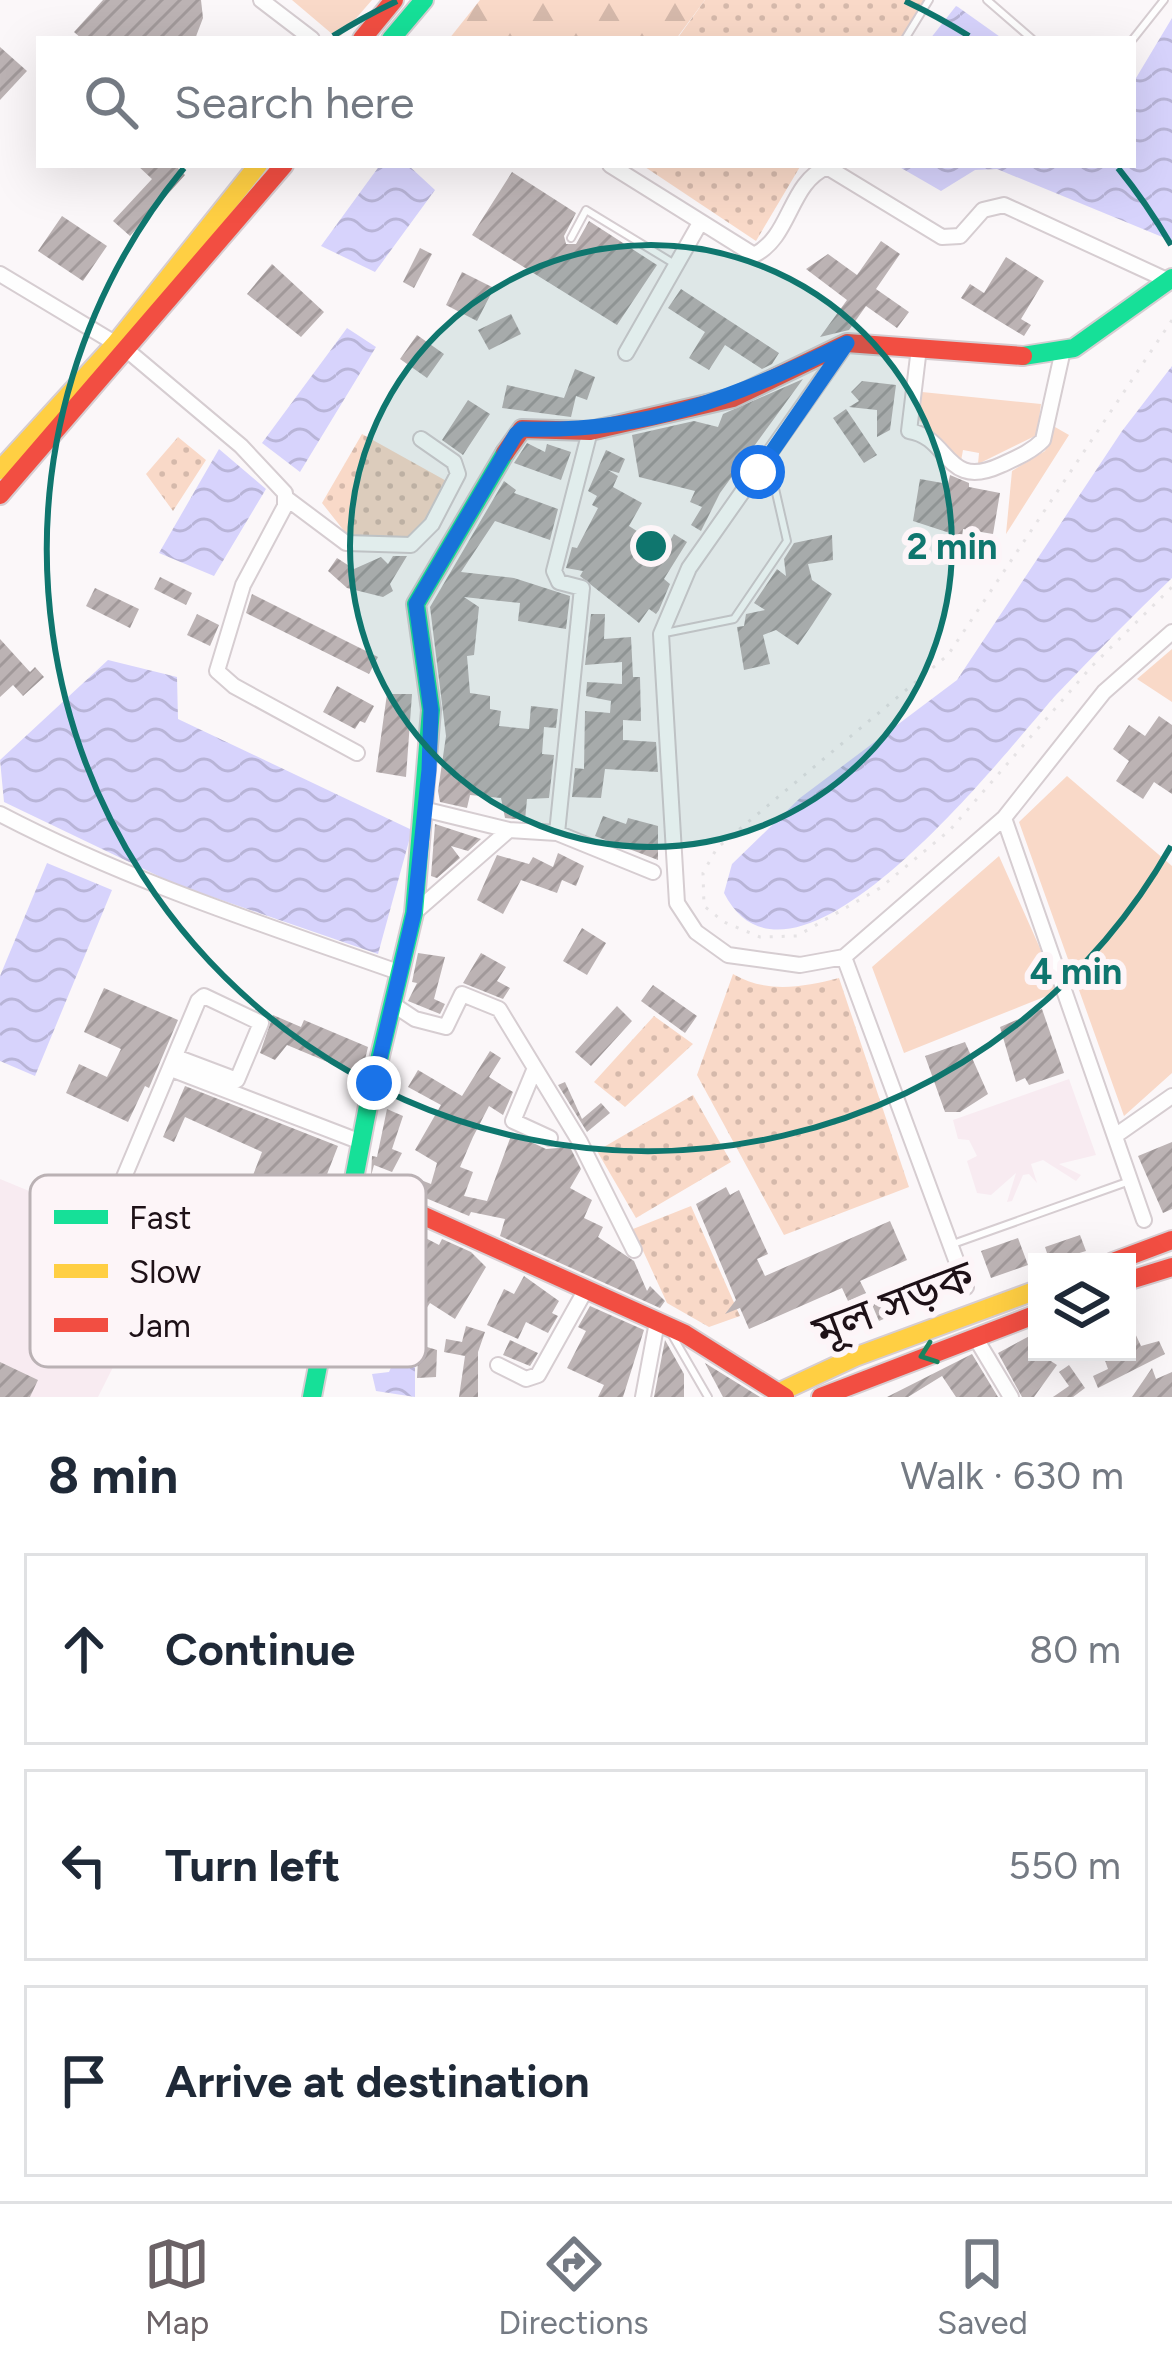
<!DOCTYPE html>
<html lang="en">
<head>
<meta charset="utf-8">
<style>
	:root { --surface:#fff; --page:#f6f6f7; --text:#1f2937; --muted:#747a83; --line:#e0e1e3; --accent:#6b6266 }
	body { margin:0; font-family:Figtree,"Noto Sans Bengali",sans-serif; background:var(--page); color:var(--text) }
	.controls { position:absolute; right:36px; bottom:36px; display:grid; overflow:hidden; border-radius:0px; box-shadow:0 12px 48px #0002 }
	.controls button { width:108px; height:108px; display:grid; place-items:center; padding:0; border:0; border-bottom:3px solid var(--line); background:var(--surface); color:var(--text); font:60px sans-serif }
	.stop { position:absolute; width:36px; height:36px; margin:-27px; border:9px solid #1a73e8; border-radius:50%; background:#fff }
	.stop.end { background:#1a73e8; border-color:#fff; box-shadow:0 3px 12px #0008 }
	.list { margin:0; padding:0; list-style:none }
	h2 { display:flex; justify-content:space-between; align-items:center; height:156px; margin:0; padding:0 48px; font-size:51px }
	h2 small { font-size:39px; font-weight:400; color:var(--muted) }
	.list li { display:grid; grid-template-columns:78px 1fr auto; gap:36px; align-items:center; box-sizing:border-box; height:192px; margin:0 24px 24px; padding:0 24px; border:3px solid var(--line); border-radius:0px }
	.list b { display:block; font-size:45px; white-space:nowrap }
	.list em { font-size:39px; font-style:normal; color:var(--muted) }
	.icon { flex:none; width:66px; height:66px; fill:none; stroke:currentColor; stroke-width:2; stroke-linecap:round; stroke-linejoin:round }
	.map { position:relative; flex:none; width:1172px; height:1397px; overflow:hidden }
	.search { position:absolute; background:var(--surface); box-shadow:0 12px 48px #0002; left:36px; right:36px; top:36px; height:132px; display:flex; align-items:center; gap:30px; box-sizing:border-box; padding:0 42px; border-radius:0px; color:var(--muted); font-size:45px }
	.sheet { height:804px; background:var(--surface) }
	nav { display:flex; justify-content:space-around; align-items:center; box-sizing:border-box; height:168px; border-top:3px solid var(--line); background:var(--surface); font-size:33px; color:var(--muted) }
	nav a { display:grid; justify-items:center; gap:6px }
	nav .on { color:var(--accent) }
	.map>svg:first-child { display:block }
</style>
</head>
<body>
<div class="map">
<svg width="1172" height="1397" viewBox="0 0 1172 1397">
	<defs>
		<pattern id="forest-firs" width="22" height="20" patternUnits="userSpaceOnUse" patternTransform="scale(3)"><rect width="22" height="20" fill="#f9d9c8"/><path d="M5 1l3.5 6h-7zM16 11l3.5 6h-7z" fill="#d5b9ab"/></pattern>
		<pattern id="park-dots" width="8" height="8" patternUnits="userSpaceOnUse" patternTransform="scale(3)"><rect width="8" height="8" fill="#f9d9c8"/><path d="M2 2h.1M6 6h.1" fill="none" stroke="#d5b9ab" stroke-width="1.8" stroke-linecap="round"/></pattern>
		<pattern id="water-waves" width="16" height="10" patternUnits="userSpaceOnUse" patternTransform="scale(3)"><rect width="16" height="10" fill="#d7d3fc"/><path d="M0 5q4-4 8 0t8 0" fill="none" stroke="#b8b4d7"/></pattern>
		<pattern id="building-hatch" width="6" height="6" patternUnits="userSpaceOnUse" patternTransform="scale(3)"><rect width="6" height="6" fill="#bcb3b4"/><path d="M-1 1l2-2M0 6l6-6M5 7l2-2" fill="none" stroke="#a1999a"/></pattern>
	</defs>
	<rect width="100%" height="100%" fill="#fbf7f9"/>
	<!-- built -->
	<path fill="#f8ebf1" d="M1069 1079 1096 1155 1059 1164 1081 1175 1076 1181 1043 1160 1031 1164 1037 1183 1029 1174 1023 1175 1012 1201 1007 1202 1016 1173 991 1195 977 1193 967 1161 977 1156 969 1140 958 1139 953 1120Z
		M0 1179 172 1250 98 1397H0Z"/>
	<!-- green -->
	<path fill="#f9d9c8" d="M292 0H372L338 39Z
		M922 392 1041 404 1037 435 978 464 979 453 963 450 961 461 918 419Z
		M1055 427 1069 435 1006 534 1012 471 1045 451Z
		M1172 649V702L1137 679Z
		M1067 776 1172 866V1073L1124 1116 1019 822Z
		M999 856 1059 991 904 1053 872 967Z"/>
	<!-- forest -->
	<path fill="url(#forest-firs)" d="M480 0H705L676 39H449Z"/>
	<!-- park -->
	<path fill="url(#park-dots)" d="M705 0H926L902 39H677Z
		M642 165H801L756 241Z
		M362 434 450 483 422 537 356 546 322 503Z
		M178 437 206 460 173 511 146 474Z
		M733 974C767 994 803 987 839 978L909 1187 784 1235 697 1075Z
		M654 1016 693 1044 625 1107 594 1082Z
		M693 1095 731 1162 636 1218 597 1151Z
		M691 1206 740 1316 709 1327 667 1303 633 1229Z"/>
	<!-- water -->
	<path fill="url(#water-waves)" d="M956 6 958 7 1003 39H930Z
		M1172 18V241L997 169 975 170 941 191 896 165H1133V83Z
		M380 165H408L435 190 375 272 321 246Z
		M347 328 376 347 300 472 262 443Z
		M1172 366V578C1132 616 1094 655 1056 695 1010 746 794 1029 724 893L732 864 800 798 957 680 1122 431Z
		M219 449 266 489 214 576 159 553Z
		M108 660 177 677 178 719 412 830 378 954 175 884 4 802 0 760Z
		M47 863 112 890 35 1076 0 1061V976Z
		M415 1358V1397L376 1391 372 1374 389 1372 393 1363Z"/>
	<!-- building -->
	<path fill="url(#building-hatch)" d="M103 0H201L203 18 195 39H82L74 32Z
		M0 47 27 71 0 100Z
		M137 165H175L185 175 130 236 113 221 152 179Z
		M512 172 576 213 564 236 566 244H576L589 221 657 265 617 325 472 235Z
		M62 216 107 246 83 281 38 251Z
		M881 241 900 254 876 289 909 312 897 328 866 306 849 330 820 337 847 300 806 269 828 254 857 275Z
		M420 248 432 254 414 288 403 282Z
		M1006 257 1044 281 1021 319 1031 325 1024 336 961 298 970 284 984 293Z
		M272 264 324 312 301 337 247 294Z
		M462 272 494 288 477 321 446 305Z
		M681 289 779 353 772 364 762 369 725 345 709 370 689 358 705 332 668 308Z
		M511 314 521 334 489 350 478 330Z
		M417 335 444 354 427 378 400 359Z
		M575 369 595 377 587 400 576 396 571 417 502 408 507 385 564 398Z
		M803 379 720 493 701 531 691 525 702 507 690 502 695 491 639 477 632 435 694 421 718 427 723 414Z
		M862 381 896 385 890 430 877 437V410L849 407 859 401 851 392Z
		M468 400 490 414 463 455 442 440Z
		M846 409 877 455 864 463 833 418Z
		M527 443 545 452 547 444 571 452 561 480 514 463Z
		M606 450 625 459 619 473 608 470 618 476 613 487 642 503 629 526 665 549 674 534 687 542 664 579 670 584 659 610 656 614 649 609 639 623 580 576 583 571 566 568 572 547 577 548 598 508 592 505 597 496 588 491Z
		M950 475 969 483V487L1000 493 993 534 963 529 962 537 913 521 920 479 948 484Z
		M504 481 516 490 514 493 558 509 550 540 495 521 461 572 514 578 570 596 566 629 518 621 520 603 464 597 479 607 474 655 467 656 470 693 490 696V709L501 711 499 726 529 729 531 706 558 709 556 728 544 727 542 754 554 755 549 798 527 799 525 820 505 818 501 798 470 795 467 808 440 802 438 791 446 736 430 607Z
		M832 535 833 560 808 564 812 580 832 594 812 625 798 645 776 630 763 635 770 664 744 670 737 627 744 626 746 614 765 610 754 603 777 569 786 576 784 559 794 543Z
		M393 556H407L390 584 393 591 383 597 347 588 328 571 337 558 354 569 381 557 388 564Z
		M160 577 192 593 186 605 154 589Z
		M95 588 139 609 130 628 86 606Z
		M252 594 378 657 369 674 246 613Z
		M197 614 219 625 210 646 187 635Z
		M591 614H605L604 639 631 637 633 677H640L641 721 623 720V740L656 742 658 772 605 769 601 798 572 797 575 768 584 769 585 711 610 713 611 701 586 696 587 682 622 684V662L585 665Z
		M0 639 30 672 35 667 44 677 23 696 13 685 0 697Z
		M337 686 374 706 365 723 360 721 355 729 323 712Z
		M387 694H412L406 777 376 772Z
		M1159 716 1172 725V794L1154 782 1143 799 1116 781 1129 761 1113 749 1129 725 1145 736Z
		M603 816 626 824 628 818 658 826V860L595 836Z
		M435 824 481 839 468 851 451 846 460 858 437 878 431 876Z
		M558 853 584 866 576 886 562 880 557 893 521 880 503 914 477 900 497 855 529 864 533 857 553 867Z
		M582 928 606 943 587 975 563 961Z
		M418 953 445 957 434 999 445 1004 440 1014 408 1001 417 983 412 982Z
		M481 953 506 967 497 981 510 988 503 999 463 983Z
		M653 985 697 1016 685 1033 641 1001Z
		M104 988 178 1020 149 1088 145 1086 128 1122 66 1093 79 1064 107 1077 121 1049 84 1032Z
		M617 1006 632 1021 591 1066 575 1052Z
		M1042 1009 1064 1073 1029 1085 1025 1078 1016 1082 1000 1027Z
		M273 1015 301 1027 304 1020 368 1047 361 1076 287 1045 275 1060 260 1053Z
		M965 1042 988 1094 960 1112H945L925 1056Z
		M490 1051 501 1058 489 1077 513 1092 503 1115 489 1106 473 1137 460 1167 473 1172 464 1196 487 1201 512 1133 546 1149 570 1147 581 1169 570 1188 592 1200 584 1218 603 1227 598 1237 634 1261 647 1291 650 1286 665 1301 660 1308 500 1236 505 1219 471 1212 469 1216 416 1194 421 1180 431 1184 437 1163 415 1150 441 1105 408 1087 418 1070 462 1096Z
		M565 1082 582 1119 601 1103 610 1113 587 1132 558 1085Z
		M185 1086 338 1146 310 1218 300 1201 295 1213 260 1199 265 1188 246 1193 262 1152 185 1117 174 1142 163 1137Z
		M387 1109 403 1116 392 1149 402 1153 392 1172 374 1165 371 1176 372 1156 377 1157Z
		M1172 1142V1209L1163 1213 1138 1156Z
		M726 1187 730 1195 739 1190 768 1254 757 1259 765 1276 890 1221 907 1260 860 1281 866 1293 848 1301 842 1288 749 1329 740 1308 725 1314 736 1300 696 1204Z
		M364 1204 409 1237 412 1231 439 1245 442 1239 471 1252 486 1267 455 1319 430 1303 422 1315 414 1310 420 1300 409 1293 425 1267 395 1252 358 1296 347 1285 366 1260 354 1252 368 1227 359 1223Z
		M1080 1235 1086 1251 1050 1262 1045 1247Z
		M1018 1238 1028 1265 991 1278 981 1251Z
		M942 1269 951 1290 879 1321 870 1300Z
		M524 1276 559 1301 552 1313 558 1316 548 1333 526 1322 518 1339 487 1325 504 1289 514 1294Z
		M590 1306 644 1330 623 1397H598L604 1385 567 1368 586 1331 578 1327Z
		M1127 1316 1141 1346 1159 1341 1165 1354 1098 1388 1093 1376 1108 1369 1102 1352H1127Z
		M466 1326 485 1332 478 1352V1397H459L465 1356 444 1352 446 1339 462 1342Z
		M1037 1332V1352L1057 1365 1034 1397H1022L998 1353Z
		M510 1340 538 1353 530 1366 503 1355Z
		M665 1340 684 1374V1397H654Z
		M427 1347 437 1350 436 1377 417 1378 418 1359Z
		M972 1354 998 1397H956L942 1376 908 1397H887Z
		M0 1362 38 1380 30 1397H0Z
		M705 1363 760 1397H723Z
		M1069 1365 1085 1388 1073 1397H1053L1069 1386 1059 1372Z
		M1152 1368 1156 1379 1172 1372V1397H1132Z"/>
	<g fill="none" stroke-linecap="round" stroke-linejoin="round">
		<!-- lane casing -->
		<g stroke="#d6cdd1" stroke-width="10">
			<path id="lane" d="M987 0 1032 39
				M905 39 929 0
				M1133 39 1164 0
				M571 238 586 210 673 263
				M665 633 734 619 787 541 768 458
				M953 1244 1127 1182
				M672 1335 708 1397"/>
		</g>
		<!-- street casing -->
		<g stroke="#d6cdd1" stroke-width="18">
			<path id="street" d="M261 0 312 39
				M610 165 754 255C791 237 789 183 827 167L942 237 960 236 983 210 1004 205 1169 281
				M0 274 128 351 241 446 285 493V506L243 585 217 671 234 686 357 753
				M847 343 689 568 661 634 677 903 696 932 728 955 800 965 844 957 1004 818 1104 692 1172 632
				M919 348 909 431C950 437 945 491 1001 465 1016 458 1031 452 1043 440L1063 350
				M626 353 700 223
				M286 498 346 543 411 545 432 524 458 474 454 462 421 439
				M423 809 509 830 557 833 653 872
				M0 814C128 881 265 925 401 973
				M1004 818 1144 1220
				M557 833 582 588 559 582 554 571 590 431
				M414 913 509 830
				M844 957 966 1287
				M394 1005 415 1019 446 1027 462 994 499 1009 580 1142 634 1250
				M535 1068 513 1121 550 1138
				M171 1069 361 1142
				M1115 1136 1172 1096
				M111 1208 198 1001 204 996 261 1023 237 1080 176 1057
				M975 1337 1011 1397
				M498 1365 526 1379 538 1375 585 1291
				M643 1397 657 1322"/>
		</g>
		<!-- fast casing -->
		<g stroke="#d6cdd1" stroke-width="22">
			<path id="fast" d="M391 39 424 0
				M1023 356 1074 348 1172 278
				M312 1397 368 1106 414 913 431 710 416 604 505 453"/>
		</g>
		<!-- slow casing -->
		<g stroke="#d6cdd1" stroke-width="22">
			<path id="slow" d="M0 470 116 343 258 165
				M780 1392 855 1357 1037 1290"/>
		</g>
		<!-- jam casing -->
		<g stroke="#d6cdd1" stroke-width="22">
			<path id="jam" d="M362 39 394 0
				M505 453 522 429 590 431 733 398 847 343 1023 356
				M0 495 284 165
				M353 1184 685 1334 785 1397
				M1113 1262 1172 1240
				M1127 1281 1172 1267
				M821 1397 1037 1314"/>
		</g>
		<!-- path -->
		<path stroke="#e6e3e5" stroke-width="3" stroke-dasharray="3 9" stroke-linecap="butt" d="M1172 320 948 655 717 848 703 873 704 906 724 922 760 937 797 936 880 888 950 830 1092 666 1172 587"/>
		<!-- lane -->
		<use href="#lane" stroke="#fefefe" stroke-width="6"/>
		<!-- street -->
		<use href="#street" stroke="#fefefe" stroke-width="14"/>
		<!-- fast -->
		<use href="#fast" stroke="#16e098" stroke-width="18"/>
		<!-- slow -->
		<use href="#slow" stroke="#ffcf43" stroke-width="18"/>
		<!-- jam -->
		<use href="#jam" stroke="#f24e42" stroke-width="18"/>
	</g>
	<!-- one-way arrows -->
	<defs><path id="oneway-chevron" d="M-2-3.5L2.5 0L-2 3.5" fill="none" stroke-width="1.6" stroke-linecap="round" stroke-linejoin="round" transform="scale(3)"/></defs>
	<use stroke="#1a835e" href="#oneway-chevron" transform="translate(928 1354) rotate(160)"/>
	<g fill="none" stroke-linecap="round" stroke-linejoin="round">
		<!-- route -->
		<path stroke="#1a73e8" stroke-width="15" d="M374 1083 414 913 429 770 431 710 416 604 516 434 522 429C650 433 734 397 847 343L758 472"/>
	</g>
	<!-- distance rings -->
	<circle cx="651" cy="546" r="301" fill="#0f766e" fill-opacity=".12"/>
	<g fill="none" stroke="#0f766e" stroke-width="6">
		<circle cx="651" cy="546" r="301"/>
		<path d="M1171 846A601 601 0 1 1 184 168M333 36A601 601 0 0 1 397 1M905 1A601 601 0 0 1 969 36M1118 168A601 601 0 0 1 1171 245"/>
	</g>
	<g text-anchor="middle" dominant-baseline="central" stroke-width="12" stroke-linejoin="round" paint-order="stroke">
		<!-- street labels -->
		<g font-size="45" fill="#1e1117" stroke="#fdf5f8">
			<text transform="translate(893 1303) rotate(-21)">মূল সড়ক</text>
		</g>
	</g>
	<!-- legend -->
	<rect x="30" y="1175" width="396" height="192" rx="18" fill="#fdf5f8" stroke="#bab1b4" stroke-width="3"/>
	<rect x="54" y="1210" width="54" height="14" fill="#16e098"/>
	<rect x="54" y="1264" width="54" height="14" fill="#ffcf43"/>
	<rect x="54" y="1318" width="54" height="14" fill="#f24e42"/>
	<g font-size="33" fill="#1e1117">
		<text x="129" y="1229">Fast</text>
		<text x="129" y="1283">Slow</text>
		<text x="129" y="1337">Jam</text>
	</g>
	<circle cx="651" cy="546" r="18" fill="#0f766e" stroke="#fdf5f8" stroke-width="6"/>
	<g font-size="36" text-anchor="middle" font-weight="bold" fill="#0f766e" stroke="#fdf5f8" stroke-width="12" stroke-linejoin="round" paint-order="stroke">
		<text x="952" y="559">2 min</text>
		<text x="1076" y="984">4 min</text>
	</g>
</svg>
<div class="controls">
<button><svg class="icon" aria-label="layers" viewBox="0 0 24 24"><path d="M12 4l9 5-9 5-9-5zM3 14l9 5 9-5"/></svg></button>
</div>
<div class="stop" style="left:758px;top:472px"></div>
<div class="stop end" style="left:374px;top:1083px"></div>
<div class="search"><svg class="icon" aria-label="search" viewBox="0 0 24 24"><circle cx="10" cy="10" r="6"/><path d="M15 15l6 6"/></svg>Search here</div>
</div>
<section class="sheet">
<h2>8 min<small>Walk · 630 m</small></h2>
<ul class="list">
<li><svg class="icon" aria-label="ahead" viewBox="0 0 24 24"><path d="M12 20V5M6 11l6-6 6 6"/></svg><div><b>Continue</b></div><em>80 m</em></li>
<li><svg class="icon" aria-label="left" viewBox="0 0 24 24"><path d="M17 20v-9H6M10 6l-5 5 5 5"/></svg><div><b>Turn left</b></div><em>550 m</em></li>
<li><svg class="icon" aria-label="arrive" viewBox="0 0 24 24"><path d="M6 21V4h12l-3 4 3 4H6"/></svg><div><b>Arrive at destination</b></div></li>
</ul>
</section>
<nav>
<a class="on"><svg class="icon" aria-label="map" viewBox="0 0 24 24"><path d="M3 6l6-2 6 2 6-2v14l-6 2-6-2-6 2zM9 4v14M15 6v14"/></svg>Map</a>
<a><svg class="icon" aria-label="directions" viewBox="0 0 24 24"><path d="M12 3l9 9-9 9-9-9zM9 14v-3h6M13 9l2 2-2 2"/></svg>Directions</a>
<a><svg class="icon" aria-label="saved" viewBox="0 0 24 24"><path d="M7 4h10v16l-5-4-5 4z"/></svg>Saved</a>
</nav>
</body>
</html>
